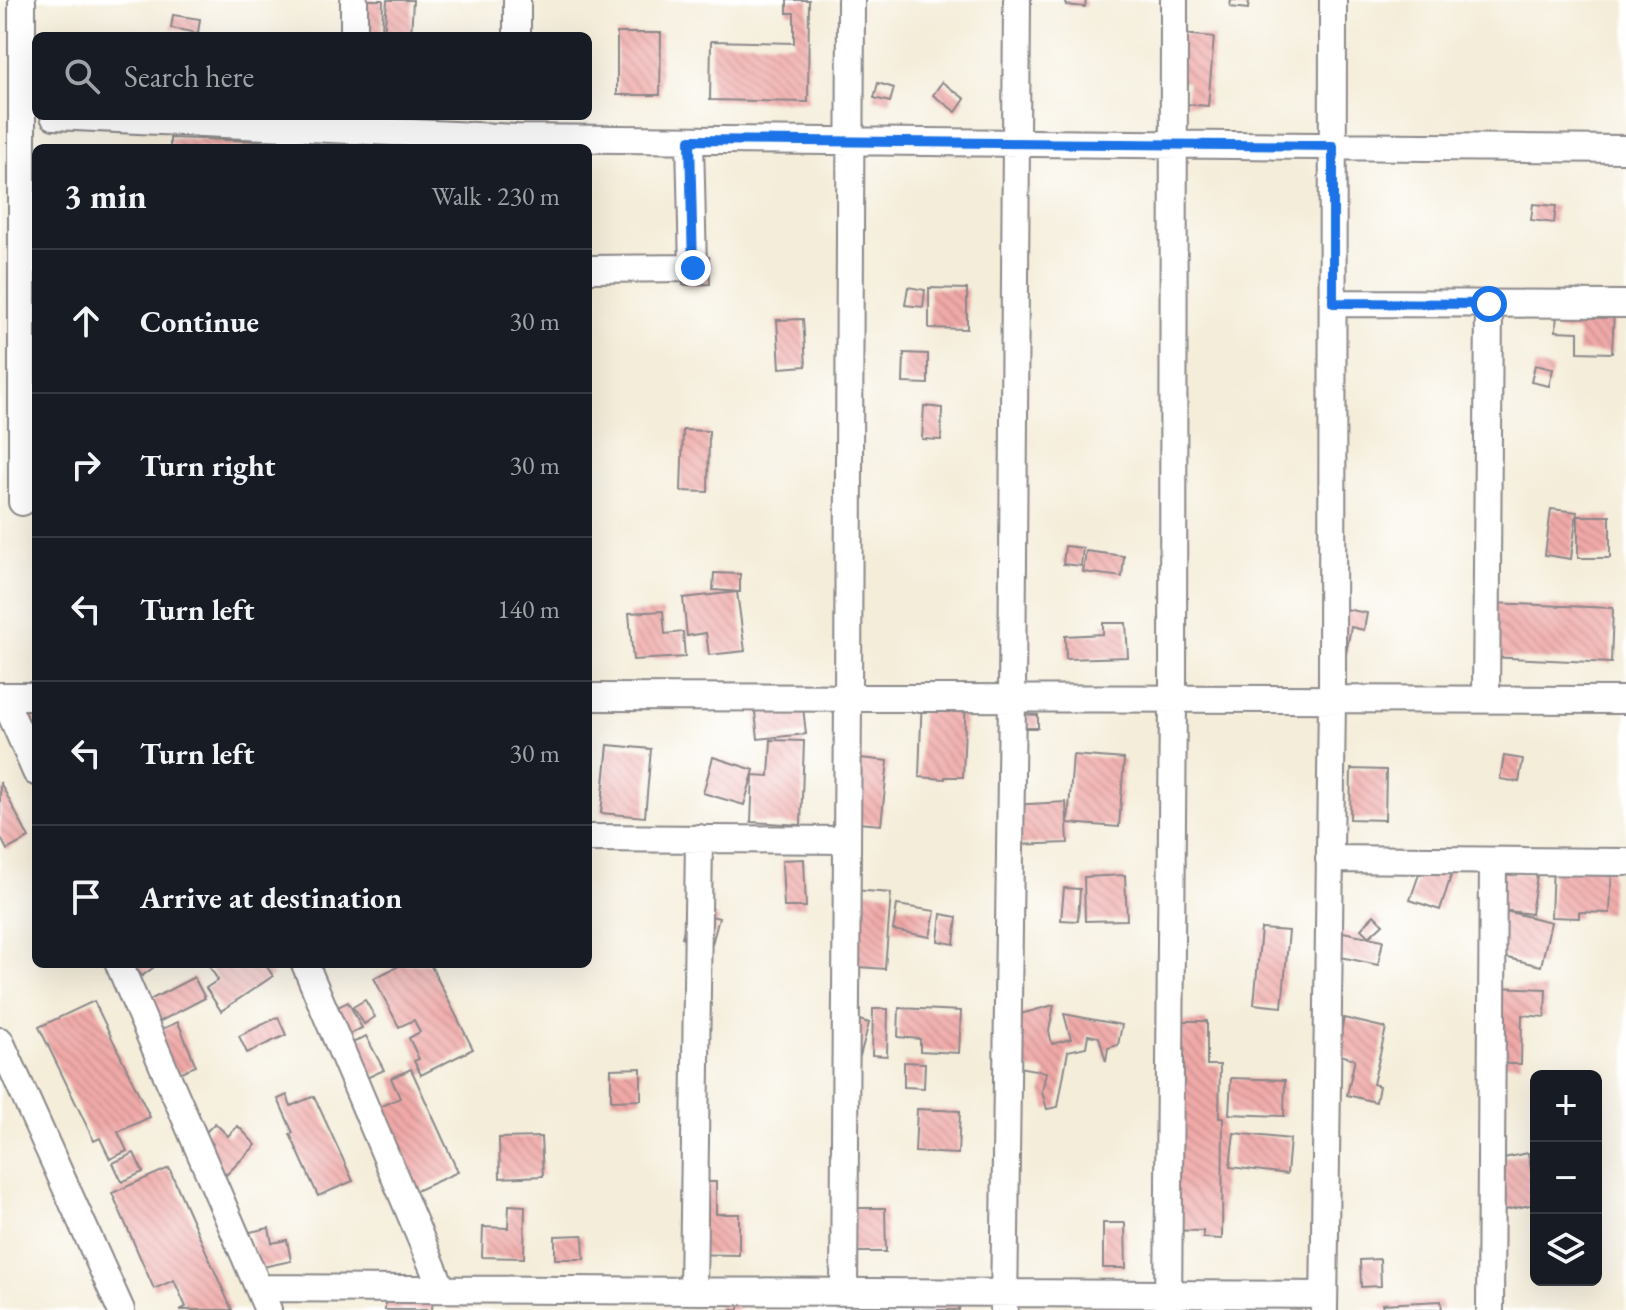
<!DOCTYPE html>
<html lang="en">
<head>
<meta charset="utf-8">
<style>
	:root { --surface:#171b24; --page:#242831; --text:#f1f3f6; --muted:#9ea1a6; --line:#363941 }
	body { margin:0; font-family:"EB Garamond",serif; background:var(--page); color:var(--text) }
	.controls { position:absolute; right:24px; bottom:24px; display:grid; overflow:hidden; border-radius:12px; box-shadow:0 8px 32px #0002 }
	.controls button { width:72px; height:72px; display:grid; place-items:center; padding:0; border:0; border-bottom:2px solid var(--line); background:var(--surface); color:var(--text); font:40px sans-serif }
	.stop { position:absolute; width:24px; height:24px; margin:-18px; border:6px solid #1a73e8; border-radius:50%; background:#fff }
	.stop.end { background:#1a73e8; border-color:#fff; box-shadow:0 2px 8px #0008 }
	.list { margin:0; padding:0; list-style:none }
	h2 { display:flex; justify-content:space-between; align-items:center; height:104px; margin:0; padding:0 32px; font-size:34px }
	h2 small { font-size:26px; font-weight:400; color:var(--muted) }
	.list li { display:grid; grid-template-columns:52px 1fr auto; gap:24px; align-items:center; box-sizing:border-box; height:144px; padding:0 32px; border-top:2px solid var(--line) }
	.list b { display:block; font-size:30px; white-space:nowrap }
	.list em { font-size:26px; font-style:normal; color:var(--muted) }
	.icon { flex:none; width:44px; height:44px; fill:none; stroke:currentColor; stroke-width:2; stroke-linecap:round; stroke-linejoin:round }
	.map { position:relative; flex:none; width:1626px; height:1310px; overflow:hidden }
	.search { position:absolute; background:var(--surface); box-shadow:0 8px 32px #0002; left:32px; top:32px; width:560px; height:88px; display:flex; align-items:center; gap:20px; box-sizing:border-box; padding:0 28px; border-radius:12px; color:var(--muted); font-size:30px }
	.panel { position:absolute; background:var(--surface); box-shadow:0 8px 32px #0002; left:32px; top:144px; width:560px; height:824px; border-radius:12px }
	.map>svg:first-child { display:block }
</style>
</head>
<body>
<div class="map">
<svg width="1626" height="1310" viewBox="0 0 1626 1310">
	<defs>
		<pattern id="building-back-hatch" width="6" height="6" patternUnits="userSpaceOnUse" patternTransform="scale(2)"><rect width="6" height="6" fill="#efa9a7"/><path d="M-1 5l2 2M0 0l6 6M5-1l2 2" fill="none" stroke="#cd9191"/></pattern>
	</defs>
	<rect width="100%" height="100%" fill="#fff"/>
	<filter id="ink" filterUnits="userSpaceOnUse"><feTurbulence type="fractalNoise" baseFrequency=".0125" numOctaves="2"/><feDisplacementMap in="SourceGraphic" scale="16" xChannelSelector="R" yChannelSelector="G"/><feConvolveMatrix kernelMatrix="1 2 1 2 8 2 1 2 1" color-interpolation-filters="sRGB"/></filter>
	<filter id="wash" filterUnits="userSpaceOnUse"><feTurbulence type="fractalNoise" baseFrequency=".006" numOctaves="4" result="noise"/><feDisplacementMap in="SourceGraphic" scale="32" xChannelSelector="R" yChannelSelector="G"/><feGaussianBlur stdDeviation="1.8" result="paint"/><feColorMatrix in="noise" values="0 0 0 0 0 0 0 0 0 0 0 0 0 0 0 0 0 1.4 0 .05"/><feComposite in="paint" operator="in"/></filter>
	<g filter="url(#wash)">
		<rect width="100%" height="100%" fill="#f4edd9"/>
		<g id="blocks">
			<!-- building -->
			<path fill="url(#building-back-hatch)" d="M358 0H383L382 36H357Z
				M387 0H413L411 36H384Z
				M787 0H809L808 102 710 100 711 41 794 43V13H787Z
				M1067 0H1086L1085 7 1066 5Z
				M1231 0H1249L1248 9 1230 7Z
				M173 15 200 19 198 33 171 28Z
				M617 33H661L660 95H617Z
				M1172 33 1214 37 1208 106 1186 104 1188 82 1168 80Z
				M942 82 965 99 956 112 933 95Z
				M878 83 894 88 890 102 874 98Z
				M170 138 261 141V148H170Z
				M1533 204 1556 206 1554 223 1531 220Z
				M709 257 710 284 683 285 682 258Z
				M908 287 925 290 923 307 905 305Z
				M929 288 967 289V329L929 328Z
				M1557 308 1614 311 1612 353 1578 352V332L1556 331Z
				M803 319 806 366 780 368 777 320Z
				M904 353 928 354V384L903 383Z
				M1535 365 1553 369 1549 386 1531 382Z
				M924 406 942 408 941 440 922 439Z
				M683 430 709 431 708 492 681 491Z
				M1551 509 1577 512 1571 559 1545 555Z
				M1578 516H1610V558H1578Z
				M1065 546 1083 548 1081 566 1063 564Z
				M1086 551 1124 556 1122 577 1083 572Z
				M714 573 740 574V592L713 590Z
				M737 592 745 651 709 655 706 633 687 636 683 598Z
				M1491 603 1613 608 1611 663 1489 657Z
				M1329 606 1367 613 1364 630 1351 627 1345 659 1324 656Z
				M663 611 665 634 683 632 685 657 633 660 629 613Z
				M1103 623H1126L1128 657 1066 659 1065 636 1103 634Z
				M922 694 966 696 963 777H945V779L919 777Z
				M802 698 806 734 758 739 754 703Z
				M36 704V736L28 740 10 706Z
				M1017 714 1038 715V728H1017Z
				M771 740 804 741 801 825 751 822 753 775 769 776Z
				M608 745 651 749 645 817 601 813Z
				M1073 755 1124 759 1119 827 1068 823Z
				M1504 756 1523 759 1519 782 1500 779Z
				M713 757 754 770 744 805 703 793Z
				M850 757 888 761 881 825 858 823Z
				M1351 769 1386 770 1385 820 1350 819Z
				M0 782 29 838 7 850 0 836Z
				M1066 802 1068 843 1013 845 1011 805Z
				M804 859 806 907H784L782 860Z
				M1424 860 1453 870 1440 910 1410 900Z
				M1553 863 1612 866 1610 913 1579 912V918L1551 917Z
				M1497 870 1537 875 1531 914 1501 910 1551 922 1541 966 1487 953Z
				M1125 875 1127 920 1085 921 1084 877Z
				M1064 888 1080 889 1078 921 1061 920Z
				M853 890 891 893 885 969 847 966Z
				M897 905 935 911 930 937 893 930Z
				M689 910 719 918 712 944 682 937Z
				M941 914 957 917 954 944 938 941Z
				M1374 915 1383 924 1369 937 1361 929Z
				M1261 929 1289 931 1282 1007 1254 1004Z
				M1333 930 1383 940 1378 965 1327 954Z
				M133 964H158L142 976Z
				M211 964H265L273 976 221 1011 206 988 218 980 209 966Z
				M403 964H430L473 1049 421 1075 414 1061 419 1059 409 1038 420 1032 414 1020 399 1027 374 978Z
				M194 977 205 998 153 1025 142 1004Z
				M1492 987 1546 989 1545 1017 1522 1015 1521 1064H1498Z
				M365 1000 375 1017 364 1024 353 1007Z
				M94 1001 150 1117 118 1132 127 1151 110 1159 100 1138 94 1141 39 1027Z
				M348 1002 362 1028 336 1040 323 1014Z
				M1054 1005 1049 1031 1052 1044 1071 1039 1064 1014 1122 1025 1118 1045 1108 1048 1106 1062 1099 1037 1088 1035 1086 1047 1068 1051 1058 1107 1047 1109 1042 1092 1046 1072 1018 1067 1013 1016Z
				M899 1008 961 1011 959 1053 920 1051V1039L898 1037Z
				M873 1009H888L887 1056 872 1055Z
				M278 1017 286 1035 247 1053 239 1036Z
				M853 1018 869 1023 860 1056 844 1052Z
				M1344 1018 1386 1028 1373 1084 1379 1086 1376 1102 1347 1095 1355 1059 1336 1054Z
				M1167 1021H1207V1065H1220L1219 1118H1223L1222 1239 1203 1238V1231L1164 1230Z
				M178 1022 196 1066 170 1077 153 1033Z
				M366 1036 384 1070 360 1081 343 1048Z
				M904 1062 925 1063 924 1088 904 1087Z
				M641 1068V1100L611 1101V1069Z
				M411 1069 458 1172 407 1195 367 1113 400 1098 391 1078Z
				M1231 1078 1285 1080 1284 1116 1229 1114Z
				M287 1095 291 1106 314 1096 353 1181 318 1196 290 1134 293 1133 278 1099Z
				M917 1109 960 1111 958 1154 915 1152Z
				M215 1123 228 1136 238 1126 256 1145 226 1175 204 1152 213 1144 204 1134Z
				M1234 1133 1290 1139 1287 1174 1230 1167Z
				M541 1137 543 1176 500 1178 499 1138Z
				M134 1153 143 1172 122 1182 113 1163Z
				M1528 1153 1533 1180 1536 1179V1204L1499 1211 1489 1161Z
				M169 1168 232 1310H180L186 1307 174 1280 154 1289 112 1193Z
				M682 1182H716V1214H739V1255L681 1254Z
				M509 1205 525 1206 524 1258 482 1257 483 1227 508 1228Z
				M850 1208H885L886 1252H851Z
				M1103 1223H1125L1126 1268H1103Z
				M269 1228 272 1243 287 1240 291 1261 258 1268 250 1232Z
				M583 1235 584 1259H555V1236Z
				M1380 1259 1381 1286 1361 1287 1360 1260Z
				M916 1293 960 1301 959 1310H913Z
				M385 1294 433 1297 432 1310H385Z
				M718 1298 740 1300 739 1310H717Z
				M863 1298 889 1299V1310H863Z
				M1441 1301 1442 1310H1383L1382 1304Z"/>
		</g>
	</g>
	<g filter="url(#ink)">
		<use href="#blocks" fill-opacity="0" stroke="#8b888a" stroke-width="2"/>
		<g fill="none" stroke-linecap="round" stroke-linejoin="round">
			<!-- street casing -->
			<g stroke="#8b888a" stroke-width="30">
				<path id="street" d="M22 0V502
					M517 0V36
					M354 36V0
					M54 116 517 138 1626 149
					M588 269 693 268 690 140
					M1333 303 1626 304
					M0 696H36
					M3 696 36 772
					M588 697 1626 700
					M1486 699 1489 304
					M588 838 847 840
					M1329 859 1626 862
					M119 964 268 1310
					M305 964 442 1289
					M0 1041 121 1310
					M259 1288 1324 1295
					M693 1291 699 838
					M844 1291 848 698 851 0
					M1004 1310 1012 698 1017 0
					M1168 1310 1173 699 1174 0
					M1324 1310 1332 699 1333 0
					M1490 1310 1493 861"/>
			</g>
			<!-- street -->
			<use href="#street" stroke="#fff" stroke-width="26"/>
		</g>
	</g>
	<g fill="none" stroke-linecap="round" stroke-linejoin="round" filter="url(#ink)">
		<!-- route -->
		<path stroke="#1a73e8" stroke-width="10" d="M693 268 690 140 1333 146V303L1489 304"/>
	</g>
</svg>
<div class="controls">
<button>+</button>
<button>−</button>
<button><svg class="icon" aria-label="layers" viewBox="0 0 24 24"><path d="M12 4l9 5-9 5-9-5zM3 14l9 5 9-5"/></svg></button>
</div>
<div class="stop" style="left:1489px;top:304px"></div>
<div class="stop end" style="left:693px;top:268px"></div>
<div class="search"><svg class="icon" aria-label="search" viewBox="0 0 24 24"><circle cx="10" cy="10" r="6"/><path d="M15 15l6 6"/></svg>Search here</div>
<section class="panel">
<h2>3 min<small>Walk · 230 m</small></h2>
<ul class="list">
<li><svg class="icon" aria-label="ahead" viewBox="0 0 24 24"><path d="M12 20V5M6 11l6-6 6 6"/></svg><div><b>Continue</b></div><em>30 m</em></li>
<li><svg class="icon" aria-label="right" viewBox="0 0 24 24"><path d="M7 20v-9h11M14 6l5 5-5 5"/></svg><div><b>Turn right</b></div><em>30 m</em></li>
<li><svg class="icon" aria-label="left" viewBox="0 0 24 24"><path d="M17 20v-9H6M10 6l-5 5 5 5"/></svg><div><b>Turn left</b></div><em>140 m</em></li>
<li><svg class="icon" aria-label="left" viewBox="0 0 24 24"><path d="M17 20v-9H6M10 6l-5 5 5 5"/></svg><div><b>Turn left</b></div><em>30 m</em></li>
<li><svg class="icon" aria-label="arrive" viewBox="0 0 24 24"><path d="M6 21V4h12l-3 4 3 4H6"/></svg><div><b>Arrive at destination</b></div></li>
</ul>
</section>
</div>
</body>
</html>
